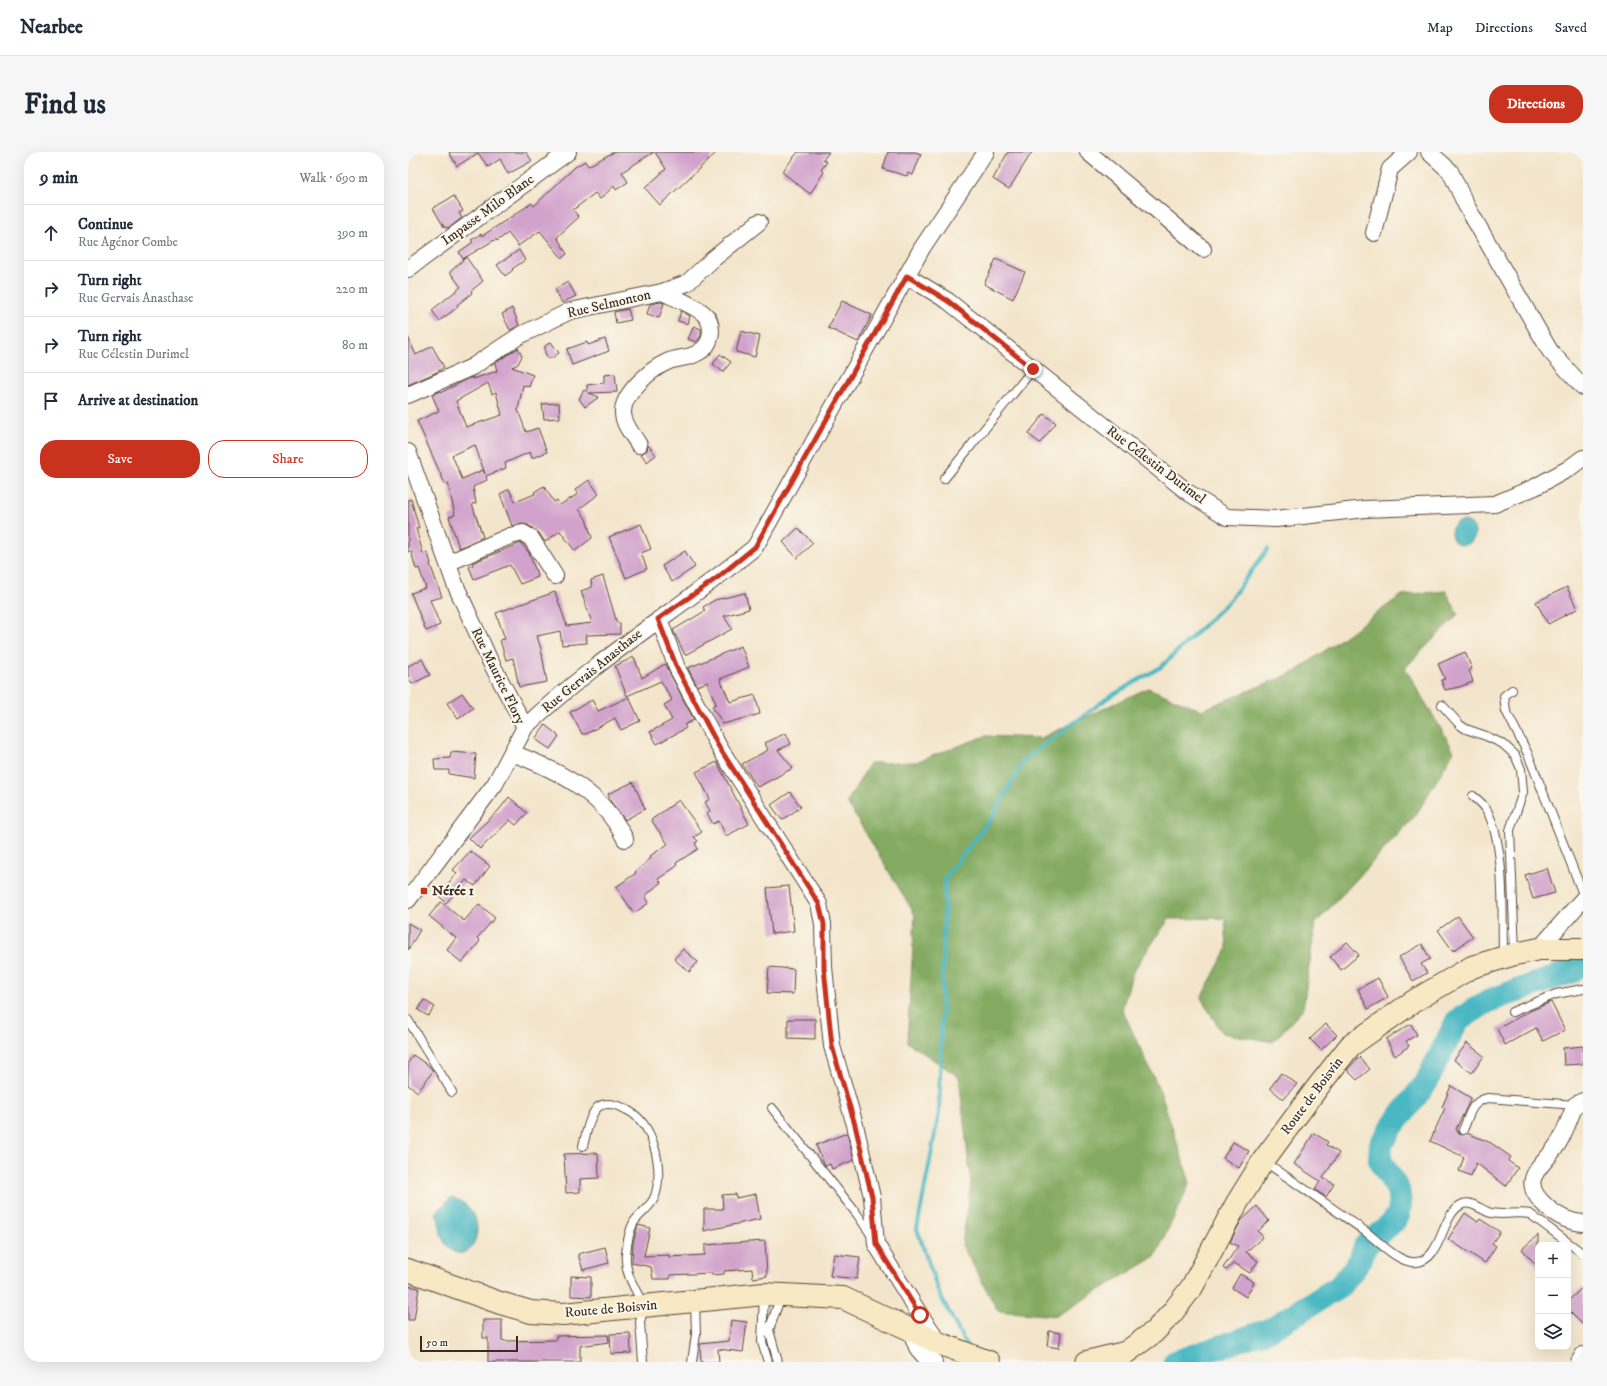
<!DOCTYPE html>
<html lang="en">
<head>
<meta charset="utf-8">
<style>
	:root { --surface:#fff; --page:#f6f6f7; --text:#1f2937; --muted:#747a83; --line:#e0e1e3; --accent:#c8321e }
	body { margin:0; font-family:"IM FELL DW Pica",serif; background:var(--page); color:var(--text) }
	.controls { position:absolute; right:12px; bottom:12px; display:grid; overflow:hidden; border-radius:8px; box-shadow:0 4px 16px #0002 }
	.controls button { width:36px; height:36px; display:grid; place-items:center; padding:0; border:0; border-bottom:1px solid var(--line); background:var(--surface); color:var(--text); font:20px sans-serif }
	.scale { position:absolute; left:12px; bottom:10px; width:98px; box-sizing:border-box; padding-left:4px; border:2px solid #3b2a1e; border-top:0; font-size:11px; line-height:14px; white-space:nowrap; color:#3b2a1e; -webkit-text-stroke:3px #fbf7ec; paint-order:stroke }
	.stop { position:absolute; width:12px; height:12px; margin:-9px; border:3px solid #c8321e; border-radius:50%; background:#fff }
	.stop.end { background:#c8321e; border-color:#fff; box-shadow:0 1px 4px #0008 }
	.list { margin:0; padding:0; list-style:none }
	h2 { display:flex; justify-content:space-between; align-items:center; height:52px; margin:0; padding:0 16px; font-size:17px }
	h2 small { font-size:13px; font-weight:400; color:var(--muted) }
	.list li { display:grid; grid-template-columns:26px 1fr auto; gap:12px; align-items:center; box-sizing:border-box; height:56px; padding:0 16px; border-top:1px solid var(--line) }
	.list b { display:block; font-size:15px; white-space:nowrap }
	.list p { margin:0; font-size:13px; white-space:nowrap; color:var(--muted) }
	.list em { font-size:13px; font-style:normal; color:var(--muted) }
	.actions { display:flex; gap:8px; padding:12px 16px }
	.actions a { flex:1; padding:9px 0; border:1px solid var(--accent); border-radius:16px; text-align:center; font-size:14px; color:var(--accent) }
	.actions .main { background:var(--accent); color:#fff }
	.icon { flex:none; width:22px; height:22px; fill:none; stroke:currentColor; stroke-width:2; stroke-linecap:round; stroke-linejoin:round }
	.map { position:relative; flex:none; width:1175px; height:1210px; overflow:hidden; border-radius:16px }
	header { display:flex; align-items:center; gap:24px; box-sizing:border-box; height:56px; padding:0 20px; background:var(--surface); border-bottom:1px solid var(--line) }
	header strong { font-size:19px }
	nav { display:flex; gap:22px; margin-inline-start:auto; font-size:14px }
	.intro { display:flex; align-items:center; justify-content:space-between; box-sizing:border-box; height:96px; padding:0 24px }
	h1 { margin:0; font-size:28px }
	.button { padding:10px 18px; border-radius:16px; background:var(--accent); color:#fff; font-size:14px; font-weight:700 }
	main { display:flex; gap:24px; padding:0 24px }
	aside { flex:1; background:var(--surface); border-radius:16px; box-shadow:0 4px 16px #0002 }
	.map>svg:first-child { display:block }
</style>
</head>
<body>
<header>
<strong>Nearbee</strong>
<nav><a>Map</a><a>Directions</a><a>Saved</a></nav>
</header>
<div class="intro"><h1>Find us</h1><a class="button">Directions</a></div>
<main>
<aside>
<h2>9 min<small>Walk · 690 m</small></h2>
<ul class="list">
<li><svg class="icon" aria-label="ahead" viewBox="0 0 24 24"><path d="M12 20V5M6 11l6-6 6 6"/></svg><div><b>Continue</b><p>Rue Agénor Combe</p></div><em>390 m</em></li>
<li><svg class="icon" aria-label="right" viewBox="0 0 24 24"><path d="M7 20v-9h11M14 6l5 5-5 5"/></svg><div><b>Turn right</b><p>Rue Gervais Anasthase</p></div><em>220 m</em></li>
<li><svg class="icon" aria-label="right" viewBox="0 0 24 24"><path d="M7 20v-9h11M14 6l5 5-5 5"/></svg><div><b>Turn right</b><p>Rue Célestin Durimel</p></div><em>80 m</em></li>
<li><svg class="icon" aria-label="arrive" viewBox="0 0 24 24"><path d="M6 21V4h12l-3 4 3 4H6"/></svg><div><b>Arrive at destination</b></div></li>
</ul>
<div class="actions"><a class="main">Save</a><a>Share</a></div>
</aside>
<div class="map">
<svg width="1175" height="1210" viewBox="0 0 1175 1210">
	<rect width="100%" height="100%" fill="#fbf7ec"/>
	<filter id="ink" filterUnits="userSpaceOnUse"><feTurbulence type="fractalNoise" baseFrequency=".025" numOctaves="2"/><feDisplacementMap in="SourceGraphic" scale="8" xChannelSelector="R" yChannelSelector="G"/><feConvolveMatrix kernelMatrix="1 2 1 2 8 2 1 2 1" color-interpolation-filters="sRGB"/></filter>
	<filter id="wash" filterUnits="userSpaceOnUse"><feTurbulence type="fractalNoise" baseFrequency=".012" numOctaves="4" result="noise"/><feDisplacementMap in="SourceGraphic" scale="16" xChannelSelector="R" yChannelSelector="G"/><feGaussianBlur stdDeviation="0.9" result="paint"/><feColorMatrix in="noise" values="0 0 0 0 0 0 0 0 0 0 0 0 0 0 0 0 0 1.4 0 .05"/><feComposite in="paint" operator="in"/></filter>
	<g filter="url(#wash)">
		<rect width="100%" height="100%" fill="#f3e5cb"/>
		<!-- forest -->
		<path fill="#83aa61" stroke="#5f6a40" d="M1038 439 1050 462 997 516 1046 599 1008 663 907 772 895 857 865 890 814 881 793 846 819 797 817 766 761 767 725 819 714 857 753 941 782 1031 747 1105 648 1164 590 1159 554 1093 563 1032 551 925 499 890 507 763 439 650 462 611 508 610 577 584 633 586 740 536 793 558 887 520 994 443Z"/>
		<!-- water -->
		<path fill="#4ab8c3" stroke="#427170" d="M1043 381a12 12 0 1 1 24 0a12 12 0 1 1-24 0Z
			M43 1045C92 1061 61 1126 37 1091 32 1083 32 1070 28 1061Z"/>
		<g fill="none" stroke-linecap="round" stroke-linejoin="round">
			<!-- stream -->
			<path stroke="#4ab8c3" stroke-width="4" d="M558 1193 531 1141 509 1077 531 961 537 726 584 665 617 607 701 545 753 515 821 449 860 397"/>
			<!-- river -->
			<path stroke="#4ab8c3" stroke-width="24" d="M767 1210 861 1178 931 1135 952 1109 957 1094 985 1070 991 1062 992 1051 990 1038 972 1008 973 992 986 972 1018 931 1049 869 1080 849 1165 819 1169 815"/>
		</g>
		<g id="blocks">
			<!-- building -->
			<path fill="#d1a2cc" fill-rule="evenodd" d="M41 0H118L124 9 100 22 92 7 80 15 70 1 49 14Z
				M206 0H246L214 20 220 30 208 38 206 34 192 47 187 41 165 58 171 65 149 85 159 102 154 106 132 79 110 94 100 81 89 89 88 87 58 105 75 129 63 139 64 141 49 153 50 155 31 169 24 158 53 135 42 120 58 105 55 107 51 100 65 90 63 88 73 82 74 84 124 51 126 54 167 15 177 9 180 14Z
				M247 0H309L252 53 237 36 258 17Z
				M390 0H421L415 8 419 10 413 18 416 20 402 42 374 20Z
				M480 0H507L513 2 505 23 500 21 499 24 475 17Z
				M600 0H624L601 37 585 27Z
				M46 44 55 59 51 61 54 66 41 76 36 75 25 56Z
				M111 98 117 108 104 117 105 118 97 124 89 113Z
				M588 107 617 120 605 147 576 132Z
				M160 130 168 144 154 151 147 137Z
				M434 149 464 163 450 190 420 176Z
				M253 150 256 151 251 166 239 162 242 152Z
				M104 156 111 173 102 178 94 162Z
				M220 157 223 168 208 171 206 160Z
				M273 159 282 164 280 172 270 169Z
				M286 174 293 177V184L288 190 280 187Z
				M333 179 352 184 347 205 328 200Z
				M0 185 8 203 24 194 36 215 29 220 0 233Z
				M197 187 201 199 164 213 159 197 179 190 180 193Z
				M143 190 151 201 144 206H140L137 201V194Z
				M110 196 114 204 110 212 104 215 125 223 121 235 115 233 110 258 118 280 130 276 139 300 124 306 122 300 97 311 98 316 78 324 79 328 65 335 68 351 64 352 75 385 51 396 41 365 47 363 40 331 37 332 9 269 31 259 24 243 33 239 34 240 64 225 65 227 89 219 87 211ZM80 231 84 242 88 240 94 263 58 275 48 249ZM67 293 77 322 75 318 54 327 44 303Z
				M312 202 323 210 315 220 305 212Z
				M207 222 209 240 181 241 191 245 177 255 171 247 176 238 179 240V233L196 231V223Z
				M151 251 152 266 136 267 134 252Z
				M636 262 648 271 632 291 620 282Z
				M240 293 248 303 239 310 233 302 239 298Z
				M181 328 191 342 171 357 178 367 184 386 167 399 152 379 137 390 131 381 120 373 113 372 104 374 92 342 101 337 107 350 127 342 126 340 136 334 146 350 149 348 152 353 170 342 167 338Z
				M3 347 11 376H8L15 402 20 401 23 412H22L34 445 22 448 32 473 18 479 3 441 18 436 11 416 8 417 3 399 0 400V348Z
				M233 372 243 397 233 401 239 417 218 426 201 385Z
				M390 376 405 391 389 406 375 390Z
				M113 391 121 401 130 425 112 432 102 413 66 427 61 415 65 414 64 411Z
				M277 399 287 415 264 430 254 414Z
				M195 424 209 471H212V482L178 483 179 491 154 493 152 479 129 484 133 497 139 530 111 535 105 506 98 508 92 488 97 487 88 461 147 440 159 474 184 471 173 439 184 435 183 428Z
				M1159 435 1169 457 1140 472 1128 450Z
				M337 441 341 457 316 464 324 477 277 503 265 478 297 459 295 455 307 448Z
				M333 494 341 515 312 527 322 550 347 543 352 562 315 572 304 554 308 552 299 530 289 534 280 516Z
				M1057 500 1064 517 1061 518 1065 530 1051 535 1037 538 1033 528 1037 527 1030 512Z
				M226 505 234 526 257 512 286 568 276 573 278 576 249 592 242 580 264 568 256 553 264 548 253 529 219 544 207 514Z
				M14 507 22 523 4 532 0 523V514Z
				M54 541 65 556 50 567 39 551Z
				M221 545 232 569 213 578 207 566 178 582H174L162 560 184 548 190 559Z
				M137 573 151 584 142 597 127 587Z
				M378 581 383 592 370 598 385 616 350 635 334 612 360 598 357 591Z
				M43 600 68 602 66 626 41 622V618H27L26 607 42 606Z
				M309 610 341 672 318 684 311 669 305 672 299 661 302 659 297 650 302 647 288 620Z
				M225 630 237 657 217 668 203 650 200 642Z
				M382 640 393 655 374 668 363 653Z
				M101 645 119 661 108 673 102 668 72 697 61 686 91 658Z
				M271 648 294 680 286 685 290 689 287 691 290 697 268 711 269 714 250 727 253 730 237 744 241 751 226 761 208 735 228 721 227 720 243 706 242 704 260 692 243 668Z
				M62 699 82 714 67 734 58 728 38 751 30 743 49 721 45 718Z
				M1139 716 1147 741 1125 747 1117 723Z
				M381 734 386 779 364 782 359 736Z
				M33 750 56 769 71 752 87 766 69 786 72 789 54 811 39 798 48 786 21 764Z
				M1050 764 1065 785 1045 799 1030 778Z
				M0 771 12 778 0 798Z
				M939 790 951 803 933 818 922 805Z
				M1014 792 1022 807 1013 812 1019 821 1005 829 991 805Z
				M275 797 290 810 281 820 266 807Z
				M361 815 386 817 385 842 359 841Z
				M970 826 980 845 960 857 950 837Z
				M16 848 27 855 20 864 10 858Z
				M1143 850 1157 878 1135 889 1128 876 1097 893 1089 877 1122 859Z
				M380 867H407V887L380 886Z
				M918 872 929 883 913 898 902 887Z
				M1003 872 1009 883 998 889 1001 894 987 904 978 887Z
				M1059 891 1076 904 1064 921 1046 908Z
				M1175 894V912L1156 913 1155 896Z
				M5 903 21 914 25 919 10 940 0 933V911Z
				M951 905 962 917 949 928 939 918Z
				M873 921 889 932 875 947 862 936Z
				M1043 934 1063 946 1048 977 1051 982 1055 983 1059 981 1083 991 1103 1005 1100 1009 1110 1016 1098 1034 1068 1011 1063 1024 1051 1019 1056 1005 1022 989 1037 956 1034 955Z
				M439 981 446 1008 424 1017 422 1012 417 1014 416 1012 408 993Z
				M906 981 920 990 918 993 931 1001 915 1026 926 1032 918 1045 907 1038 912 1029 886 1012Z
				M825 990 841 999 831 1016 815 1006Z
				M190 1001 191 1026 172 1027V1040L158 1041 156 1002Z
				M328 1042V1046L348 1042 352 1067 296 1079V1057H315L314 1043Z
				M849 1054 861 1069 850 1079 855 1085 838 1100 850 1109 842 1121 826 1111 818 1118 815 1116 830 1094 822 1090 833 1069Z
				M1057 1061 1070 1070 1072 1067 1092 1080 1084 1091 1088 1094 1077 1111 1040 1087Z
				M230 1073 242 1076 236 1104 261 1103V1105L297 1103V1093L357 1089 359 1124 345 1126 344 1117 316 1119V1122L304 1123V1121L262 1123V1127H245L243 1115 224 1111 225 1091Z
				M1130 1083V1115L1114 1097Z
				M197 1095 201 1111 175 1118 170 1102Z
				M426 1102 452 1105 449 1127 422 1124Z
				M832 1122 846 1130 838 1145 824 1136Z
				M163 1124 183 1125V1145L163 1144Z
				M0 1134 11 1136 6 1168H0Z
				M1175 1135V1173L1160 1158V1149Z
				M75 1168H94V1188L97 1189 148 1188V1184L200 1183 201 1190 172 1194V1210H80V1186H75Z
				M323 1168 339 1170 335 1200 310 1197 311 1210H293L292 1192 321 1189Z
				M641 1179 653 1181 651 1196 639 1194Z
				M222 1181 223 1201 203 1202 202 1182Z"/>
		</g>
	</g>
	<g filter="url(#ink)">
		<use href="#blocks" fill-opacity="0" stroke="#574638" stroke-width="1"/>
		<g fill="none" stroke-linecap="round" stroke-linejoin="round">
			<!-- service casing -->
			<g stroke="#574638" stroke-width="10">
				<path id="service" d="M536 327 625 217
					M1104 538 1096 544 1098 559 1120 602 1175 742
					M1034 553 1052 573 1058 577 1078 584 1095 592 1107 603 1113 617 1115 640 1102 678 1107 800
					M1065 644C1070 648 1075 652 1078 657 1098 691 1094 764 1095 804
					M1104 860 1148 842 1175 837
					M0 868 44 940
					M364 956 449 1062 464 1084
					M1055 978C1062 963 1062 950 1080 946L1167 953
					M175 994C178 983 181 963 190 955 198 949 211 953 219 958 246 971 256 1017 247 1044 244 1054 232 1061 226 1070 221 1079 219 1091 218 1102 216 1122 228 1137 236 1155L232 1170 235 1210
					M856 1009C890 1033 925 1056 958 1080 969 1088 980 1100 992 1106 996 1108 1004 1111 1009 1110 1035 1107 1033 1060 1055 1052 1064 1049 1072 1057 1080 1060 1093 1065 1108 1059 1122 1062L1174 1101
					M356 1143 354 1190 360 1210
					M284 1210 288 1182 287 1150
					M370 1210 361 1178 373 1144"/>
			</g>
			<!-- minor casing -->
			<g stroke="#574638" stroke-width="18">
				<path id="minor" d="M680 0 795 97
					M1021 0 1042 19 1058 53 1142 199 1175 235
					M966 81 982 17 1001 0
					M0 117 160 0
					M499 124 540 149 781 341 819 365 868 367 957 357 1087 352 1127 335 1160 317 1175 306
					M0 243 64 215 111 184 162 159 254 140 279 131 305 107 351 70
					M231 293C225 283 215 272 215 261 214 242 243 217 259 210 269 205 282 207 291 200 305 192 307 171 295 161 284 152 267 146 254 140
					M0 300 47 432 81 507 117 575 87 632 0 748
					M40 411 102 384 115 381 123 386 147 424
					M251 467 269 516 311 595 411 752 415 772 416 815 424 894 447 973 464 1045 468 1092 512 1163 532 1191
					M117 575C188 507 272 457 347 395L514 96 578 0
					M104 601C150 618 195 641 217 687
					M1131 797 1175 747
					M1175 949 1167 953C1162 965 1158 978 1151 990 1137 1015 1106 1026 1139 1055 1149 1064 1162 1070 1175 1071
					M1171 1210 1175 1203"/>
			</g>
			<!-- tertiary casing -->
			<g stroke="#574638" stroke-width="22">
				<path id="tertiary" d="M504 1177 511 1195 524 1210"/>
			</g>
			<!-- secondary casing -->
			<g stroke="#574638" stroke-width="24">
				<path id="secondary" d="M0 1118 92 1151 123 1160 155 1162 356 1142 435 1146 533 1192 581 1210
					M679 1210 716 1201
					M705 1210 746 1180 764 1161 784 1135 829 1051 855 1009 909 936 942 894 1006 849 1064 815 1107 802 1131 797H1175"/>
			</g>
			<!-- service -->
			<use href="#service" stroke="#fff" stroke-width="8"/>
			<!-- minor -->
			<use href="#minor" stroke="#fff" stroke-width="16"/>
			<!-- tertiary -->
			<use href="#tertiary" stroke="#fff" stroke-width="20"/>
			<!-- secondary -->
			<use href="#secondary" stroke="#f8e8c3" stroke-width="22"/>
		</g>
	</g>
	<g fill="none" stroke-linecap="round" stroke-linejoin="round" filter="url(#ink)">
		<!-- route -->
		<path stroke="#c8321e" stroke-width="5" d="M512 1163 468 1092 464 1045 447 973 424 894 416 816V772L411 752 311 595 269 516 250 467 309 426 347 395 499 124 540 149 625 217"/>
	</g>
	<!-- markers -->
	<rect fill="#c8321e" stroke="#fbf7ec" stroke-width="1.5" x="12" y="735" width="8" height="8" rx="2"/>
	<g text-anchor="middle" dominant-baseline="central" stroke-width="4" stroke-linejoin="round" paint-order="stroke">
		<!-- street labels -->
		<g font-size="14" fill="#3b2a1e" stroke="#fbf7ec">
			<text transform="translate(80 58) rotate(-36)">Impasse Milo Blanc</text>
			<text transform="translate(201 152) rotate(-13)">Rue Selmonton</text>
			<text transform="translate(748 313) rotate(37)">Rue Célestin Durimel</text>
			<text transform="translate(184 519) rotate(-39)">Rue Gervais Anasthase</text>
			<text transform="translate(90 524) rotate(64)">Rue Maurice Flory</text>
			<text transform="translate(904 944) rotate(-53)">Route de Boisvin</text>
			<text transform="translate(203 1157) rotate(-5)">Route de Boisvin</text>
		</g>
		<!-- poi labels -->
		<g font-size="14" font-weight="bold" fill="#3b2a1e" stroke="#fbf7ec" text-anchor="start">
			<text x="24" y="739">Nérée 1</text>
		</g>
	</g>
</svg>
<div class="controls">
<button>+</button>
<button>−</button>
<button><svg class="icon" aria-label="layers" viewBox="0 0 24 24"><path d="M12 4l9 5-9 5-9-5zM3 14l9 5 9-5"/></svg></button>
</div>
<div class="scale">50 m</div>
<div class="stop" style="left:512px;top:1163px"></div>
<div class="stop end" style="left:625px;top:217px"></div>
</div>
</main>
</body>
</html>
